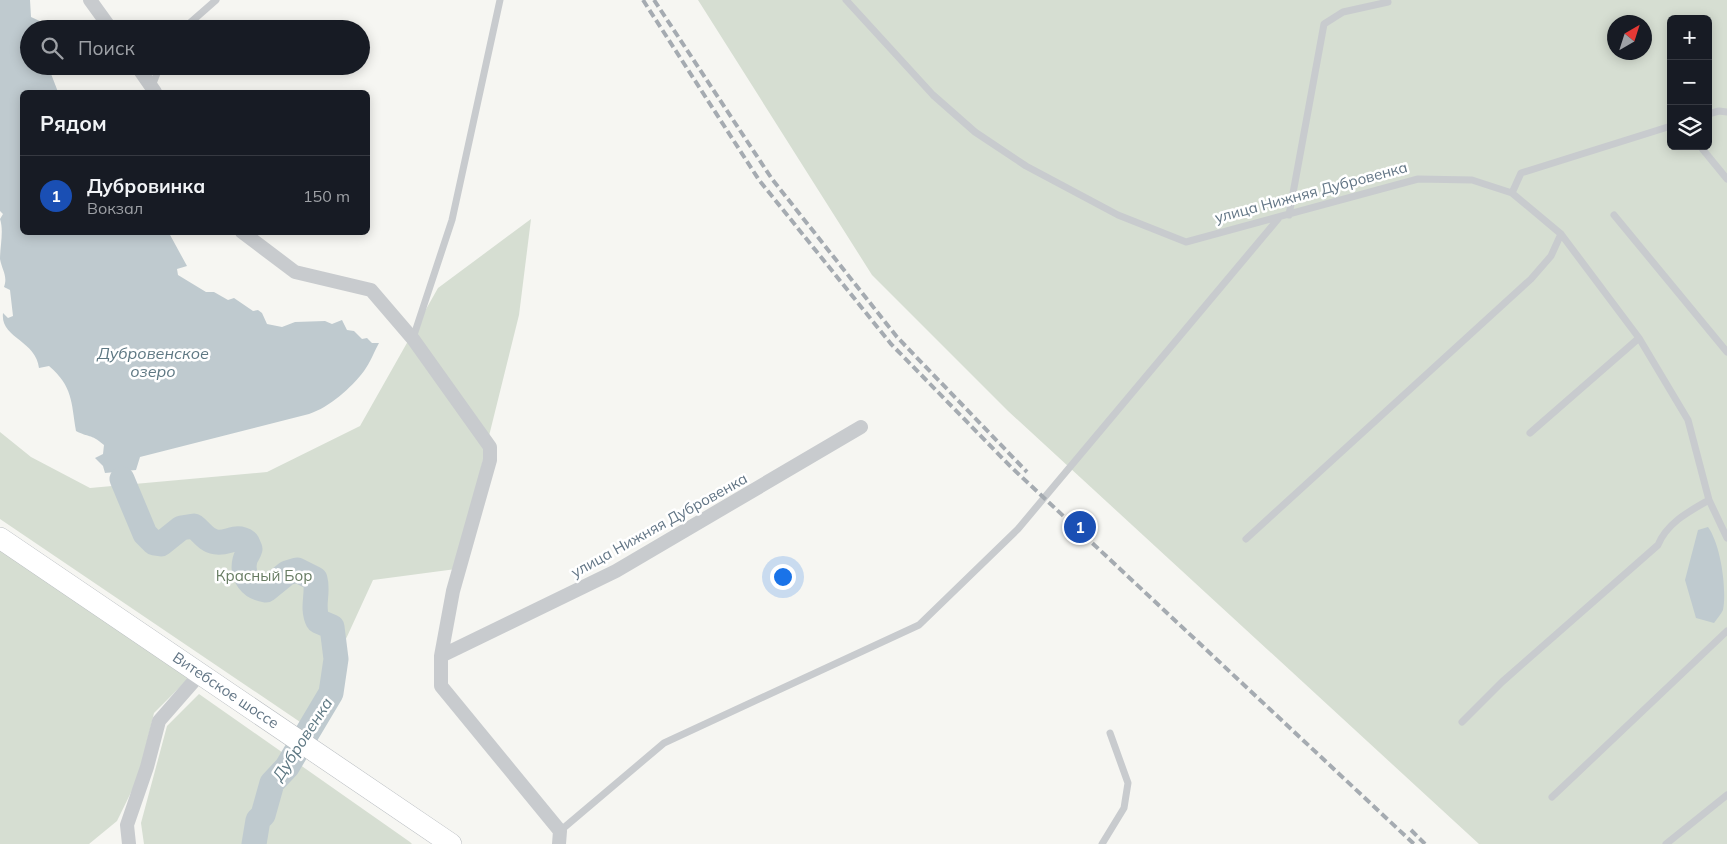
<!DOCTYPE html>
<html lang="ru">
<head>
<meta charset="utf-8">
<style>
	:root { --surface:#171b24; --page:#20242c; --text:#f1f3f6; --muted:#9ea1a6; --line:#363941; --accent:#f14b17 }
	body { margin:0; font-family:Mulish,sans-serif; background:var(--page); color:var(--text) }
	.controls { position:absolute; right:15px; top:15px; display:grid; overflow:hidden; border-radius:8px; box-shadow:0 2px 12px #0003 }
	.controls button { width:45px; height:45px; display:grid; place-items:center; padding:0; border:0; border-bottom:1px solid var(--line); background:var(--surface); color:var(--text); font:25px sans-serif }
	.compass { position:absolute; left:1607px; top:15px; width:45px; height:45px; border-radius:50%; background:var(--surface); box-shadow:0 2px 12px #0003; rotate:39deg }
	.you { position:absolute; left:782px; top:576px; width:18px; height:18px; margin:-12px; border:4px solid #fff; border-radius:50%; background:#1a73e8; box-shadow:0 0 0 8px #1a73e833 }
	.badge { display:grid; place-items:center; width:32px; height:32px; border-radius:50%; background:var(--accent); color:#fff; font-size:16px; font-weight:700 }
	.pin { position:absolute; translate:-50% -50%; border:2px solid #fff; box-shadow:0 1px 5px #0006 }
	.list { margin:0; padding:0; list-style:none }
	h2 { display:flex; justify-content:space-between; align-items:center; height:65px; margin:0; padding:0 20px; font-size:21px }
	h2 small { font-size:16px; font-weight:400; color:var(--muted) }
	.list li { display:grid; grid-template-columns:32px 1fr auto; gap:15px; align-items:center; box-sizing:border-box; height:80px; padding:0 20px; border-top:1px solid var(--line) }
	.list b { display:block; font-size:19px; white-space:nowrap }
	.list p { margin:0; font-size:16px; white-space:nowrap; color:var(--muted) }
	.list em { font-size:16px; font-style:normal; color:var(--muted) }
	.icon { flex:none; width:28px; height:28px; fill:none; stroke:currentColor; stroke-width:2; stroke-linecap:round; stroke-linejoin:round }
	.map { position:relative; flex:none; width:1727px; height:844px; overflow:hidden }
	.search { position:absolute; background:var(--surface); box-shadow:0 2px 12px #0003; left:20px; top:20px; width:350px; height:55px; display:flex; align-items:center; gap:12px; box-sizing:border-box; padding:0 18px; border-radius:28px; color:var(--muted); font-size:19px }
	.panel { position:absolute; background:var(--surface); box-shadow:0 2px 12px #0003; left:20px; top:90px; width:350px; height:145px; border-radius:8px }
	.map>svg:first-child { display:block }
</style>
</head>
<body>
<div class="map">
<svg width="1727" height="844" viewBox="0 0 1727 844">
	<rect width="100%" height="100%" fill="#f6f6f2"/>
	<!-- green -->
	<path fill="#d6ded2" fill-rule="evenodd" d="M698 0H1727V844H1479L1008 411 872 275ZM1671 19H1708V146H1671ZM1614 22H1644V52H1614Z
		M531 219 519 315 456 569 373 580 306 726 0 519V432L31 457 90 488 267 472 360 426 438 288Z
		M0 547 192 675 154 713 138 778 117 821 89 844H0Z
		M199 694 410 842 412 844H144L141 823 167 726Z"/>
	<!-- water -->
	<path fill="#bfcacf" d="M0 0H30L31 17 44 23 42 29H29V66H48L58 92H22V232L169 233 187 266 177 269 178 275 206 292H214L228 300 234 298 253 311 258 310 262 313 267 324 282 327 295 322 325 321 332 324 342 320 347 330 354 331 362 339 367 338 372 343H379C374 352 370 363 364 371 351 388 330 407 309 414L140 457 136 470 105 473 103 466 95 458 103 454 104 445C90 433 89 438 76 431 71 401 73 387 49 366L39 368C36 340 0 338 3 313L8 318 13 316 10 290 4 287C8 276 2 270 0 259 0 246 4 231 0 219L3 214 0 211Z
		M1708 527C1721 545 1727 590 1723 610 1721 614 1717 619 1714 623L1696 618 1685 580 1698 530Z"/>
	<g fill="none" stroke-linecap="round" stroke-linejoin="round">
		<!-- river -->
		<path stroke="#bfcacf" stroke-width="25" d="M122 479 145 534 154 543 161 544 181 528 194 526C202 532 205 540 216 542 228 544 236 534 247 542L250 549C249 553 246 556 245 560 241 576 251 588 266 590L287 573 297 570 315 579C319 593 311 607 318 621L332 627 336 659 331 693 287 767 272 783 263 815 258 820 254 844"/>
		<!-- primary casing -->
		<g stroke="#b8bcc0" stroke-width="22">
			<path id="primary" d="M0 538 451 844"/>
		</g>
		<!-- service -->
		<path stroke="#c8cbce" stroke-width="7" d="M846 0 933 95 975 132 1026 166 1118 215 1186 242 1418 179 1472 180 1512 193 1561 234 1639 338 1688 420 1709 500 1727 538
			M183 29 216 0
			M152 86 160 66
			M1708 114 1719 111 1727 112
			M1700 146 1727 179
			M1512 193 1521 173 1671 126
			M1289 215 1324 24 1343 12 1388 2
			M1614 215 1727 352
			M413 338 452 220 500 0
			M1530 433 1639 338
			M1246 539 1531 279 1551 256 1561 234
			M1462 722 1502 682 1658 545C1667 523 1688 512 1709 500
			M1552 797 1727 631
			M560 831 664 743 919 625 1018 529 1278 219
			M1102 844 1124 808 1128 783 1110 733
			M1666 844 1727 795"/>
		<!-- minor -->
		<path stroke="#c8cbce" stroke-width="14" d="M90 0 111 29
			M137 66 155 92
			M242 232 295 272 371 290 413 339 490 447V460L453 591 441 656V686L560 831 559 844
			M441 656 616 571 861 427
			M129 844 127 825 147 767 159 721 201 673"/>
		<!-- primary -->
		<use href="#primary" stroke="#fff" stroke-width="21"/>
		<!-- rail -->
		<path stroke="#a5abb1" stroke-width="4" stroke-dasharray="8 4" stroke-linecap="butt" d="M643 0 759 180 891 344 1011 467 1414 844
			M654 0 772 179 897 337 1027 472
			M1411 830 1425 844"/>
	</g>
	<g text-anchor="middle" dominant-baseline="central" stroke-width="5" stroke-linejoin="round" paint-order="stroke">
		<!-- street labels -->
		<g font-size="15" fill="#627585" stroke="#fff">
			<text transform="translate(1311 192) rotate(-15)">улица Нижняя Дубровенка</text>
			<text transform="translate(659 525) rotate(-29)">улица Нижняя Дубровенка</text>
			<text transform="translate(226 690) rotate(34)">Витебское шоссе</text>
		</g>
		<!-- park labels -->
		<g font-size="15" fill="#677c62" stroke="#fff">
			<text x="264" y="575">Красный Бор</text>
		</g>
		<!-- water labels -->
		<g font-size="16" font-style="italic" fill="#5e7883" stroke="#fff">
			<text x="153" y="353">Дубровенское<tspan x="153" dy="18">озеро</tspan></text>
			<text transform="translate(302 739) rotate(-57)">Дубровенка</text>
		</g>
	</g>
</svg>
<div class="controls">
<button>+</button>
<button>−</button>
<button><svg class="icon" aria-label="layers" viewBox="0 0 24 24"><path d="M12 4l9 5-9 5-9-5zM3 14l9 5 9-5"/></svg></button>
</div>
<svg class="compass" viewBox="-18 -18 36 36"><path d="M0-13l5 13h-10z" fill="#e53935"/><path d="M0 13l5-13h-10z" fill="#9ea1a6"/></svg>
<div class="you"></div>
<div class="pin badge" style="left:1080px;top:527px;background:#1a4fb4">1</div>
<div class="search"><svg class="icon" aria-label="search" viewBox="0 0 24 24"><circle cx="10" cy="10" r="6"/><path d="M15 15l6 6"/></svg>Поиск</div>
<section class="panel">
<h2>Рядом<small></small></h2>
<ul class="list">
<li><span class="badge" style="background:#1a4fb4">1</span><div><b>Дубровинка</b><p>Вокзал</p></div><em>150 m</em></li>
</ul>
</section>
</div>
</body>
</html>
